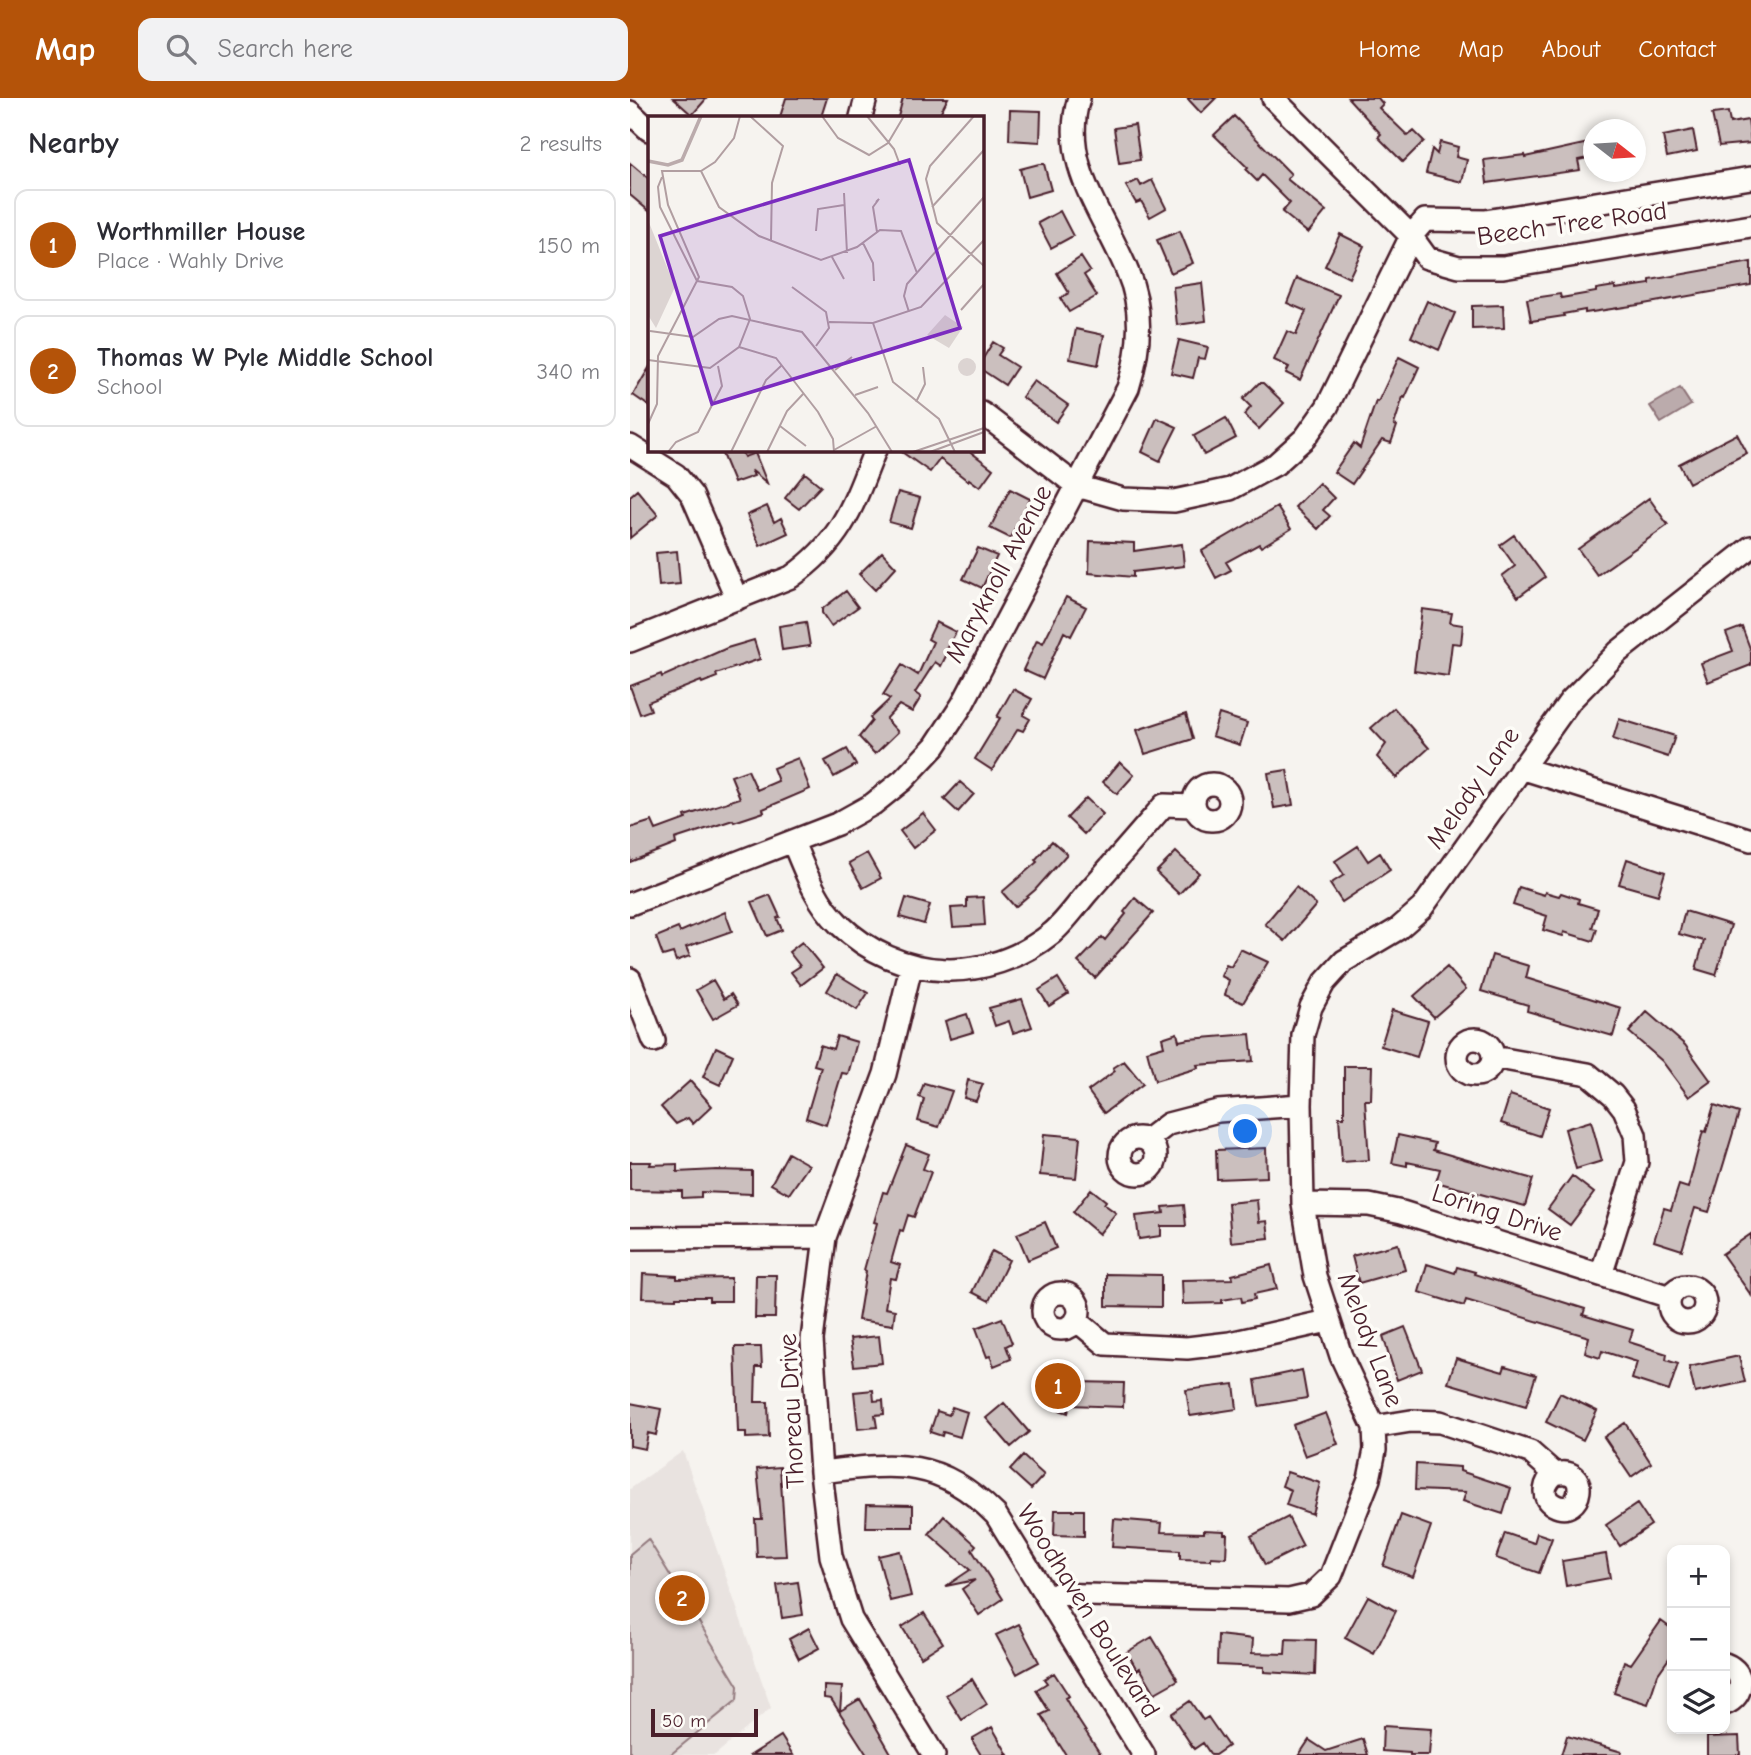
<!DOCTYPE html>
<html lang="en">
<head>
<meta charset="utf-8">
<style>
	:root { --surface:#fff; --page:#f2f2f3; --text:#2b2b33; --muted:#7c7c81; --line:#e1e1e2; --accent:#b45309 }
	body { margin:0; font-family:"Comic Neue",sans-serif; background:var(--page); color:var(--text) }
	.controls { position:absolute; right:21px; bottom:21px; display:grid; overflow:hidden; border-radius:14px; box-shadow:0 4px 10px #0003 }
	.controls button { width:63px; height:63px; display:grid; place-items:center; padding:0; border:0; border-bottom:2px solid var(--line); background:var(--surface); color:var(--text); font:35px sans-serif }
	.compass { position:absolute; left:953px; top:21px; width:63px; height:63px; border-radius:50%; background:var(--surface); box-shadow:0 4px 10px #0003; rotate:107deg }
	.scale { position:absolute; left:21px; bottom:18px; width:107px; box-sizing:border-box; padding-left:7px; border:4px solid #4a1f2b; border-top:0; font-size:19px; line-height:24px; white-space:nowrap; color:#4a1f2b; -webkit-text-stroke:5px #fdfcf7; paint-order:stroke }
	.you { position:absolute; left:616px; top:1034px; width:24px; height:24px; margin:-18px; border:5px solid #fff; border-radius:50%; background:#1a73e8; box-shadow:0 0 0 10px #1a73e833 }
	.badge { display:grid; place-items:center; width:46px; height:46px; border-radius:50%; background:var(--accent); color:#fff; font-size:23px; font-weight:700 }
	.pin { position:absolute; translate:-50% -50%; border:4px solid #fff; box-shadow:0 2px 7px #0006 }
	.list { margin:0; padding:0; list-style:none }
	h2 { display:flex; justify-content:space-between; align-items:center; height:91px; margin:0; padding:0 28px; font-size:30px }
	h2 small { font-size:23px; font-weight:400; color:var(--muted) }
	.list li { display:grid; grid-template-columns:46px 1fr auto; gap:21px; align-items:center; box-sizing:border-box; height:112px; margin:0 14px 14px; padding:0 14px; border:2px solid var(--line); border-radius:14px }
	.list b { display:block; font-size:26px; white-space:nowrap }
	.list p { margin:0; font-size:23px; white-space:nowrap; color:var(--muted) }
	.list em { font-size:23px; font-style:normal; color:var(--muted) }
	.icon { flex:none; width:38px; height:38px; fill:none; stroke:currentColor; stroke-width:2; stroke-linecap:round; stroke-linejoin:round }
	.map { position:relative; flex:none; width:1121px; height:1657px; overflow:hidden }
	header { display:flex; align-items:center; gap:42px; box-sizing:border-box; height:98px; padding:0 35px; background:var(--accent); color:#fff }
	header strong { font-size:33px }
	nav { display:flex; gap:38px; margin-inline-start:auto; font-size:24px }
	.search { width:490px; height:63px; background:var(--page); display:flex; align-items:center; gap:18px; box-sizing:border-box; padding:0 24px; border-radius:14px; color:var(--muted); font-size:26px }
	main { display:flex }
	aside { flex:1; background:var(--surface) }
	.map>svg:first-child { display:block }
</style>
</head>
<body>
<header>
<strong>Map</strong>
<div class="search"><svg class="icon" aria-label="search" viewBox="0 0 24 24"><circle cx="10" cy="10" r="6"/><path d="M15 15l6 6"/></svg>Search here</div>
<nav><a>Home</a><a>Map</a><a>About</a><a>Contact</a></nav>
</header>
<main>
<aside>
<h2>Nearby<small>2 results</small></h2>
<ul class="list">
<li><span class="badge">1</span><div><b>Worthmiller House</b><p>Place · Wahly Drive</p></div><em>150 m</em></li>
<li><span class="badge">2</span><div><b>Thomas W Pyle Middle School</b><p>School</p></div><em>340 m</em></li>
</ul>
</aside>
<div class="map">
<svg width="1121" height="1657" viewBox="0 0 1121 1657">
	<rect width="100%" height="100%" fill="#f6f3ef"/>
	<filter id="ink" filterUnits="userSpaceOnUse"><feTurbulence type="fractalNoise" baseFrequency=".0143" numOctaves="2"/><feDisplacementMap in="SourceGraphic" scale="14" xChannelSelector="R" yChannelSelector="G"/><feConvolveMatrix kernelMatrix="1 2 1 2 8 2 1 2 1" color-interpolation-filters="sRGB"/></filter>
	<g filter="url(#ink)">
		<!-- built -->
		<path fill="#e9e3e0" d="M53 1353 141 1610 85 1657H0V1391Z"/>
		<!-- green -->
		<path fill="#dcd4d2" stroke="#937a7e" stroke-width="2" d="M18 1441 108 1588 107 1602 40 1657H0V1456Z"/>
		<!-- water -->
		<path fill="#bbabac" stroke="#8e7378" stroke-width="2" d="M1050 290 1061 307 1031 325 1020 308Z"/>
		<!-- building -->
		<path fill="#cbbfbe" stroke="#4a1f2b" stroke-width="2" d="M43 0H77L62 17Z
			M156 0H197L191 19H150Z
			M273 0H318L308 19H268Z
			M557 0H586L571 15Z
			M718 0H748L753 6 749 10 778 38 784 33 794 43 773 64 748 39 751 36Z
			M380 12 411 13 410 44 379 42Z
			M1098 14 1100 25 1118 22 1121 45 1089 48 1082 16Z
			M604 18 661 76 657 81 696 113 678 135 652 114 660 105 632 77 627 83 616 72 618 70 584 37Z
			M505 27 510 62 489 65 484 30Z
			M1063 32 1067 53 1037 59 1033 38Z
			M810 44 828 49 826 59 837 62 832 84 796 75 802 51 807 56Z
			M963 44V59L948 62 950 72 857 85 854 62 895 57V59Z
			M0 65 19 81V113L0 97Z
			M409 66H414L421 92 397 99 390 71Z
			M508 82 511 88 522 82 536 110 520 119 511 103 506 105 496 88Z
			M430 113 443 138 421 150 408 125Z
			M550 133 563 165 541 175 527 142Z
			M710 136 734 148 719 180 695 168Z
			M451 159 460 173 454 177 467 198 439 214 430 200 439 195 427 175Z
			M1121 164V187L1008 207 955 215V212L933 216 934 218 901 223 897 201 930 196 931 200 966 194V191L985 188V191L1020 186V182Z
			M667 180 709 197 670 282 656 275 659 269 644 262 657 233 666 237 676 213 657 205Z
			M572 185 576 223 547 227 543 189Z
			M797 203 825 215 809 252 781 239Z
			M873 207 874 230 842 231V208Z
			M446 231 474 237 468 267 440 261Z
			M549 242 578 249 575 261 568 260 563 280 541 275Z
			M363 244 373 250 368 257 387 269 375 287 352 272V262Z
			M769 259 789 269 775 300 773 299 764 327 767 328 761 345 752 342 722 386 704 374 724 345 730 350 746 303 748 304Z
			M19 270V308L3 297Z
			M404 283 438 307 426 324 392 299Z
			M629 285H633L654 305 629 331 614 317 621 309 613 301Z
			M527 320 547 329 530 363 512 354Z
			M596 320 606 340 574 357 564 338Z
			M1107 336 1117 355 1059 385 1049 366Z
			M102 352H111L114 359 125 355 137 385 121 372 124 378 104 385 92 356Z
			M269 352H338L363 371 350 389 339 381 338 383 310 361 300 374Z
			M175 375 191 388 169 411 155 400Z
			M689 385 704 400 693 412 700 418 688 431 665 409Z
			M380 391 400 401 380 440 360 430Z
			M7 392 28 417 0 440V398Z
			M268 394 290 400 281 430 259 424Z
			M1019 400 1038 427 967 477 948 451Z
			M137 408 144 424 151 420 158 435 130 448 117 417Z
			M647 409 661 431 631 449 629 446 596 464 601 472 586 480 572 453Z
			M884 437 915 479 888 499 872 478 885 468 870 447Z
			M460 443 504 445V453L552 446 554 468 503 474V479L459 475Z
			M348 450 367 458 352 490 333 481Z
			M47 453 50 486 29 488 26 455Z
			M252 454 266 469 245 492 229 476Z
			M216 493 228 509 201 528 192 515V511Z
			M436 499 456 509 441 538 434 534 413 581 393 572 407 542 413 545Z
			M792 511 822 515 820 525 833 527 831 546 822 545 818 578 784 573Z
			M176 524 180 548 152 552 149 528Z
			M306 524 326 534 316 553 318 554 311 568 305 564 285 595 291 599 282 614 269 607 256 621 268 634 245 656 229 639 242 623 240 620 260 601 253 597 272 567 288 577 303 544 298 541Z
			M1112 529 1121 553V567L1078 584 1071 565 1103 553 1096 535Z
			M124 542 130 561 86 576 87 579 72 585 71 583 18 604 21 612 10 616 0 588 31 576 32 579 97 550Z
			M383 591 402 601 393 617 400 621 393 633 388 631 362 672 345 661 370 620 367 619Z
			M764 610 799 650 766 680 747 659 756 646 741 630Z
			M556 616 563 641 515 656 507 632Z
			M589 616 617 625 610 647 582 638Z
			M989 621 1045 638 1038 659 983 641Z
			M217 651 226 667 204 679 195 663Z
			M168 660 180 691 133 711 134 714 104 724 103 722 45 741 46 746 0 764V730L22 723 26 732 56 721 55 718 110 700 101 678 118 672 127 692 148 683 143 670Z
			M490 664 504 677 487 696 473 684Z
			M657 672 663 707 644 710 638 675Z
			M330 684 344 696 328 714 314 701Z
			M456 700 473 716 454 736 437 720Z
			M293 715 306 732 283 750 270 733Z
			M422 743 437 756 405 792 385 809 372 794 407 764 405 762Z
			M728 748 738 763 750 755 760 772 712 804 700 786 714 777 705 763Z
			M546 754 569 775 549 796 526 774Z
			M237 755 251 780 233 790 219 765Z
			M997 761 1035 774 1028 797 989 786Z
			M666 789 686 807 655 843 635 826Z
			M889 789 914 797 915 794 929 798 931 795 949 801 948 805 968 811 962 830 967 831 963 843 934 834 933 838 913 832 917 818 883 807Z
			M140 797 150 819 147 820 152 832 137 838 122 804Z
			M353 799 355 827 323 829 321 810 337 809V800Z
			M276 800 300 807 294 826 270 819Z
			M505 800 523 815 465 880 448 864 472 839 475 842 496 816 494 814Z
			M1055 813 1101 827 1086 877 1066 871 1074 843 1049 836Z
			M95 814 102 833 56 849 60 858 46 863 43 855 33 858 26 839 48 830 50 834Z
			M172 844 193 870 171 887 161 874 170 868 159 854Z
			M610 851 638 864 613 905 595 897 599 882 591 878 596 867 601 869Z
			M862 857 899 868 896 880 991 910 983 938 897 913 898 907 851 893Z
			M817 869 836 891 804 919 784 898Z
			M207 876 238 895 227 912 197 893Z
			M428 880 438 896 419 908 409 892Z
			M83 882 94 901 101 896 108 907 83 921 66 892Z
			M392 901 402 929 383 935 379 923 365 928 359 910Z
			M762 912 798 923 787 959 751 948Z
			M1017 914 1055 947 1081 983 1059 999 1032 963 999 934Z
			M337 916 343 934 320 941 315 923Z
			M547 935 549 943 559 941 620 936 623 963 567 967 568 970 525 983 517 953 534 948 532 940Z
			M207 938 227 944 218 976 212 975 196 1027 176 1020 191 969 184 967 190 947 203 951Z
			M86 949 103 957 90 987 73 979Z
			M494 963 513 986 474 1015 458 993 485 973 483 970Z
			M714 968H742L741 1002H735L739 1062 712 1064 709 1019H714Z
			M338 982 353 986 346 1003 334 1000Z
			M60 983 82 1008 63 1026 58 1020 46 1026 31 1009Z
			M294 985 322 993 309 1029 288 1023 294 1001 289 999Z
			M880 997 919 1010 910 1038 871 1025Z
			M1084 1007 1109 1015 1079 1114 1065 1110 1052 1152 1024 1143 1034 1110 1041 1112 1049 1087 1058 1090 1073 1033 1076 1034Z
			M961 1023 972 1063 946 1071 935 1031Z
			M414 1036 450 1039 446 1080 410 1077Z
			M768 1037 805 1045 803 1052 903 1081 895 1108 806 1084 810 1071 777 1064V1068L762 1065Z
			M276 1047 299 1056 293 1071 301 1074 284 1119 278 1117 273 1133 270 1132 261 1164 270 1167 266 1181 260 1180 255 1210 265 1212 263 1227 228 1222 236 1173 234 1172 247 1125 244 1124 253 1094 257 1095Z
			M636 1050 637 1079 587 1081 586 1052Z
			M158 1055 179 1067 159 1096 141 1086Z
			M0 1064H21L20 1067 47 1066V1074L87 1072 122 1073V1096L71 1094V1099L52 1100V1093L0 1092Z
			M942 1078 964 1095 940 1127 918 1111Z
			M461 1091 476 1103 474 1106 486 1115 469 1136 443 1114Z
			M627 1102 629 1124 637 1123 639 1140 601 1144 598 1105Z
			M554 1107 556 1128H531V1138L509 1141 506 1118 534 1115 533 1109Z
			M415 1124 426 1150 398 1162 387 1136Z
			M1121 1136V1197L1092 1156Z
			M768 1146 775 1172 729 1185 722 1158Z
			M362 1153 379 1162 359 1203 342 1194Z
			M797 1166 825 1175 827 1169 845 1174 844 1176 955 1211 953 1217 1003 1232 999 1244 1037 1256 1036 1262 1048 1266 1039 1293 1002 1281 1007 1264 972 1253 970 1260 955 1255 959 1239 836 1202 834 1208 789 1194Z
			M641 1167 647 1191 624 1196 625 1201 612 1204 611 1199 592 1202V1205L553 1206 552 1182 603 1181 602 1177Z
			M13 1176 47 1178V1181L101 1180V1203H79V1199H46V1201L12 1200Z
			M476 1176 531 1177V1209L476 1208Z
			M126 1177H146L145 1220H125Z
			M372 1220 382 1245 376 1248 381 1261 364 1268 360 1258 357 1259 346 1230Z
			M775 1229 792 1272 767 1282 753 1238Z
			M249 1238 252 1265 224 1268 220 1241Z
			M105 1249H131L132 1269H126L125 1304H138L139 1339 116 1340V1334H108Z
			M1109 1258 1115 1284 1065 1295 1059 1269Z
			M826 1260 873 1274 875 1268 906 1277 896 1308 818 1285Z
			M415 1269 449 1279 447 1284 494 1285 493 1309 440 1307 438 1315 426 1311 429 1303 407 1296Z
			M672 1272 677 1300 629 1308 625 1282Z
			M604 1286 607 1311 560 1318 556 1292Z
			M243 1292 244 1303 253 1302 254 1316 245 1317 247 1329 228 1331 224 1294Z
			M930 1295 967 1313 953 1342 916 1324Z
			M0 1305 31 1311 26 1337 18 1335 15 1351 0 1348Z
			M374 1305 399 1334 381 1349 356 1320Z
			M322 1309 337 1314 330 1339 313 1334 312 1338 300 1334 307 1313 319 1317Z
			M696 1315 708 1346 675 1358 663 1327Z
			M995 1325 1021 1365 1001 1379 974 1339Z
			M393 1358 414 1377 401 1391 380 1372Z
			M786 1366 830 1369V1373L881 1390 873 1416 833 1403 836 1394 785 1392Z
			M150 1369 156 1458 127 1459 125 1421H132L127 1371Z
			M657 1374 690 1385 682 1416 656 1407 661 1392 652 1388Z
			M237 1406 283 1407V1429H236Z
			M1007 1406 1021 1427 990 1448 976 1427Z
			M425 1412H454V1438L424 1437Z
			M771 1417 801 1428 783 1479 753 1468Z
			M314 1418 346 1447 342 1452 373 1501 349 1517 332 1491 345 1482 316 1488 340 1472 299 1436Z
			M658 1419 673 1448 635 1467 621 1438Z
			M484 1421 532 1425 531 1434 574 1435V1432L594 1433V1436H597L596 1460 581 1459V1462L550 1461V1453L482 1449Z
			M875 1435 904 1445 907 1435 922 1440 909 1475 866 1460Z
			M270 1453 281 1498 260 1503 248 1458Z
			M976 1456 980 1480 936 1488 932 1463Z
			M168 1484 173 1517 152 1520 147 1487Z
			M738 1498 766 1513 744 1556 715 1540Z
			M294 1515 313 1545 291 1559 272 1529Z
			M1031 1523 1042 1531V1556L1028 1576 1018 1606 984 1595 994 1563 1001 1566Z
			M389 1526 409 1564 387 1576 366 1537Z
			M179 1530 189 1550 169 1561 159 1541Z
			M588 1537 623 1541 622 1555 655 1556 656 1541 686 1542 685 1577 634 1574V1569L587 1567Z
			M522 1539 548 1582 525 1595 510 1570 507 1572 497 1554Z
			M424 1575 439 1598 435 1600 443 1614 471 1657H436L411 1617 419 1613 406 1592 417 1585 414 1581Z
			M342 1581 357 1606 332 1622 316 1597Z
			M194 1588 212 1589 210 1613 230 1601 262 1657H237L201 1601 194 1600Z
			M560 1603 573 1622 578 1619 598 1648 585 1657H581L573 1645 564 1651 541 1616Z
			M753 1628 801 1631 799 1657H780V1655L752 1653Z
			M362 1629 378 1657H351L343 1644V1640Z
			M151 1638 163 1657H121Z
			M937 1638 992 1654 991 1657H931Z
			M1109 1638 1110 1657H1077V1639Z
			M733 1641 738 1657H669L679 1642 696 1653Z"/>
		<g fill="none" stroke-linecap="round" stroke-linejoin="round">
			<!-- minor casing -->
			<g stroke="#4a1f2b" stroke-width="26">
				<path id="minor" d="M643 0 781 138 797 160 829 169H873L1121 128
					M0 14 19 32
					M231 19 236 0
					M352 315 447 388 493 401 544 403 600 391 646 366 675 340 697 309 781 138 795 122 855 123 1121 80
					M0 348 46 377 62 397 107 501
					M0 543 161 479C212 443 223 408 245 352
					M891 670 1121 742
					M564 704a18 18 0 1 1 36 0a18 18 0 1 1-36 0Z
					M163 744C175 773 186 804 209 826 269 884 357 887 422 835 435 824 446 808 457 795 483 766 508 737 534 707L563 708
					M0 806 207 726 243 706 273 682 305 648 332 607 498 290C510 252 514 212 498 175 475 117 429 66 449 0
					M281 869 255 976 195 1139 182 1242 191 1374 201 1458 221 1521 304 1657
					M0 881 24 943
					M827 959a18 18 0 1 1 36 0a18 18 0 1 1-36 0Z
					M863 959 958 976 983 997 994 1011 1005 1037 1007 1064 971 1177
					M490 1058a18 18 0 1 1 36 0a18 18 0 1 1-36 0Z
					M517 1042 538 1026 588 1013 671 1007
					M673 1106 739 1107 772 1114 1040 1199
					M0 1140 195 1139
					M1039 1206a18 18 0 1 1 36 0a18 18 0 1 1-36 0Z
					M413 1213a18 18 0 1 1 36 0a18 18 0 1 1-36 0Z
					M446 1222 475 1246 557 1250 600 1245 698 1223
					M744 1329 781 1323 810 1324 900 1354 925 1376C962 1366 952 1422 924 1407 910 1400 914 1384 925 1376
					M191 1374C267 1365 308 1359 366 1417L514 1657
					M416 1496 659 1502 681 1497 701 1478 739 1381 745 1352 744 1329 711 1258 685 1178 673 1106 671 1007 673 937 681 909 694 885 714 863 768 831 792 810 940 603 988 554 1121 449
					M1095 1566C1116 1574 1115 1598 1095 1606"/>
			</g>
			<!-- minor -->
			<use href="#minor" stroke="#fdfcf7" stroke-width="21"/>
		</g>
	</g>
	<g text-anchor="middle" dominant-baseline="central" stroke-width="7" stroke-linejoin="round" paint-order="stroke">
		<!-- street labels -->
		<g font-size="26" fill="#4a1f2b" stroke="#fdfcf7">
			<text transform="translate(942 126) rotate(-8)">Beech Tree Road</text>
			<text transform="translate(369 476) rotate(-62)">Maryknoll Avenue</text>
			<text transform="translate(843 690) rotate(-55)">Melody Lane</text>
			<text transform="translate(867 1115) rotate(18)">Loring Drive</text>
			<text transform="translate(740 1242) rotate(69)">Melody Lane</text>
			<text transform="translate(162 1313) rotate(-93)">Thoreau Drive</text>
			<text transform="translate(458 1513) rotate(58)">Woodhaven Boulevard</text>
		</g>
	</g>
	<!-- overview -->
	<g transform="translate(18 18)">
		<rect width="336" height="336" fill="#f6f3ef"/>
		<path d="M0 104 27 171 8 212 0 199ZM297 199 315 211 301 232 279 219ZM310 251a9 9 0 1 1 18 0a9 9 0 1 1-18 0Z" fill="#dcd4d2"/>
		<path fill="none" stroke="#bbabac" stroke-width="3.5" d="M0 45 20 49 34 44 53 0"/>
		<path fill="none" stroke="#b19ea1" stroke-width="2" d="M102 0 135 30 124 67 123 124M174 0 190 22 221 39 240 27 256 0M219 0 246 33 252 49M326 0 282 50 278 63 289 107 336 150M53 55 71 91 111 120 173 144 209 131 232 114 253 115 269 157M14 61 10 71 12 91 49 165M196 77 199 137M228 86 231 83 225 91 229 116M284 91 336 34M168 115 170 93 196 89M215 127 225 147 226 165M184 141 196 163M144 171 178 196 181 212 168 230M313 194 336 168M261 196 256 180 259 168 336 81M181 206 225 207 273 191 336 124M225 207 245 266 291 303 307 336M2 215 45 221 71 203 84 200 154 216 220 297 244 336M91 231 128 242 170 296 185 323 186 336M0 244 62 252 91 231 102 203 95 180 84 171 49 165M187 254 204 241M207 279 230 271M268 286 277 268 275 251M0 308 9 288 10 240 51 161 20 89 14 55H53L67 46 86 22 92 0M132 310 158 330M186 334 229 310M20 336 28 326 50 316 74 270 70 250M83 336 118 264 134 249M119 336 139 295 156 277M265 336 336 312M282 336 336 316"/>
		<path fill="#7b2cbf" fill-opacity="0.15" stroke="#7b2cbf" stroke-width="3.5" d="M261 44 312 212 64 288 12 120Z"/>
		<rect width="336" height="336" fill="none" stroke="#4a1f2b" stroke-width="3.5"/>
	</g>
</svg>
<div class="controls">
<button>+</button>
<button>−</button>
<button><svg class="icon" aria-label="layers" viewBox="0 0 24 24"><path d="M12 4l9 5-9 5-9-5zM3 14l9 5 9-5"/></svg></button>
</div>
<svg class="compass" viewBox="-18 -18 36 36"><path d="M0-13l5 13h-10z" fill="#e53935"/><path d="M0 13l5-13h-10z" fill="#7c7c81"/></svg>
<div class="scale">50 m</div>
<div class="you"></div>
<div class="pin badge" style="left:428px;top:1288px">1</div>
<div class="pin badge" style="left:52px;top:1500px">2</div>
</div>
</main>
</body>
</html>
